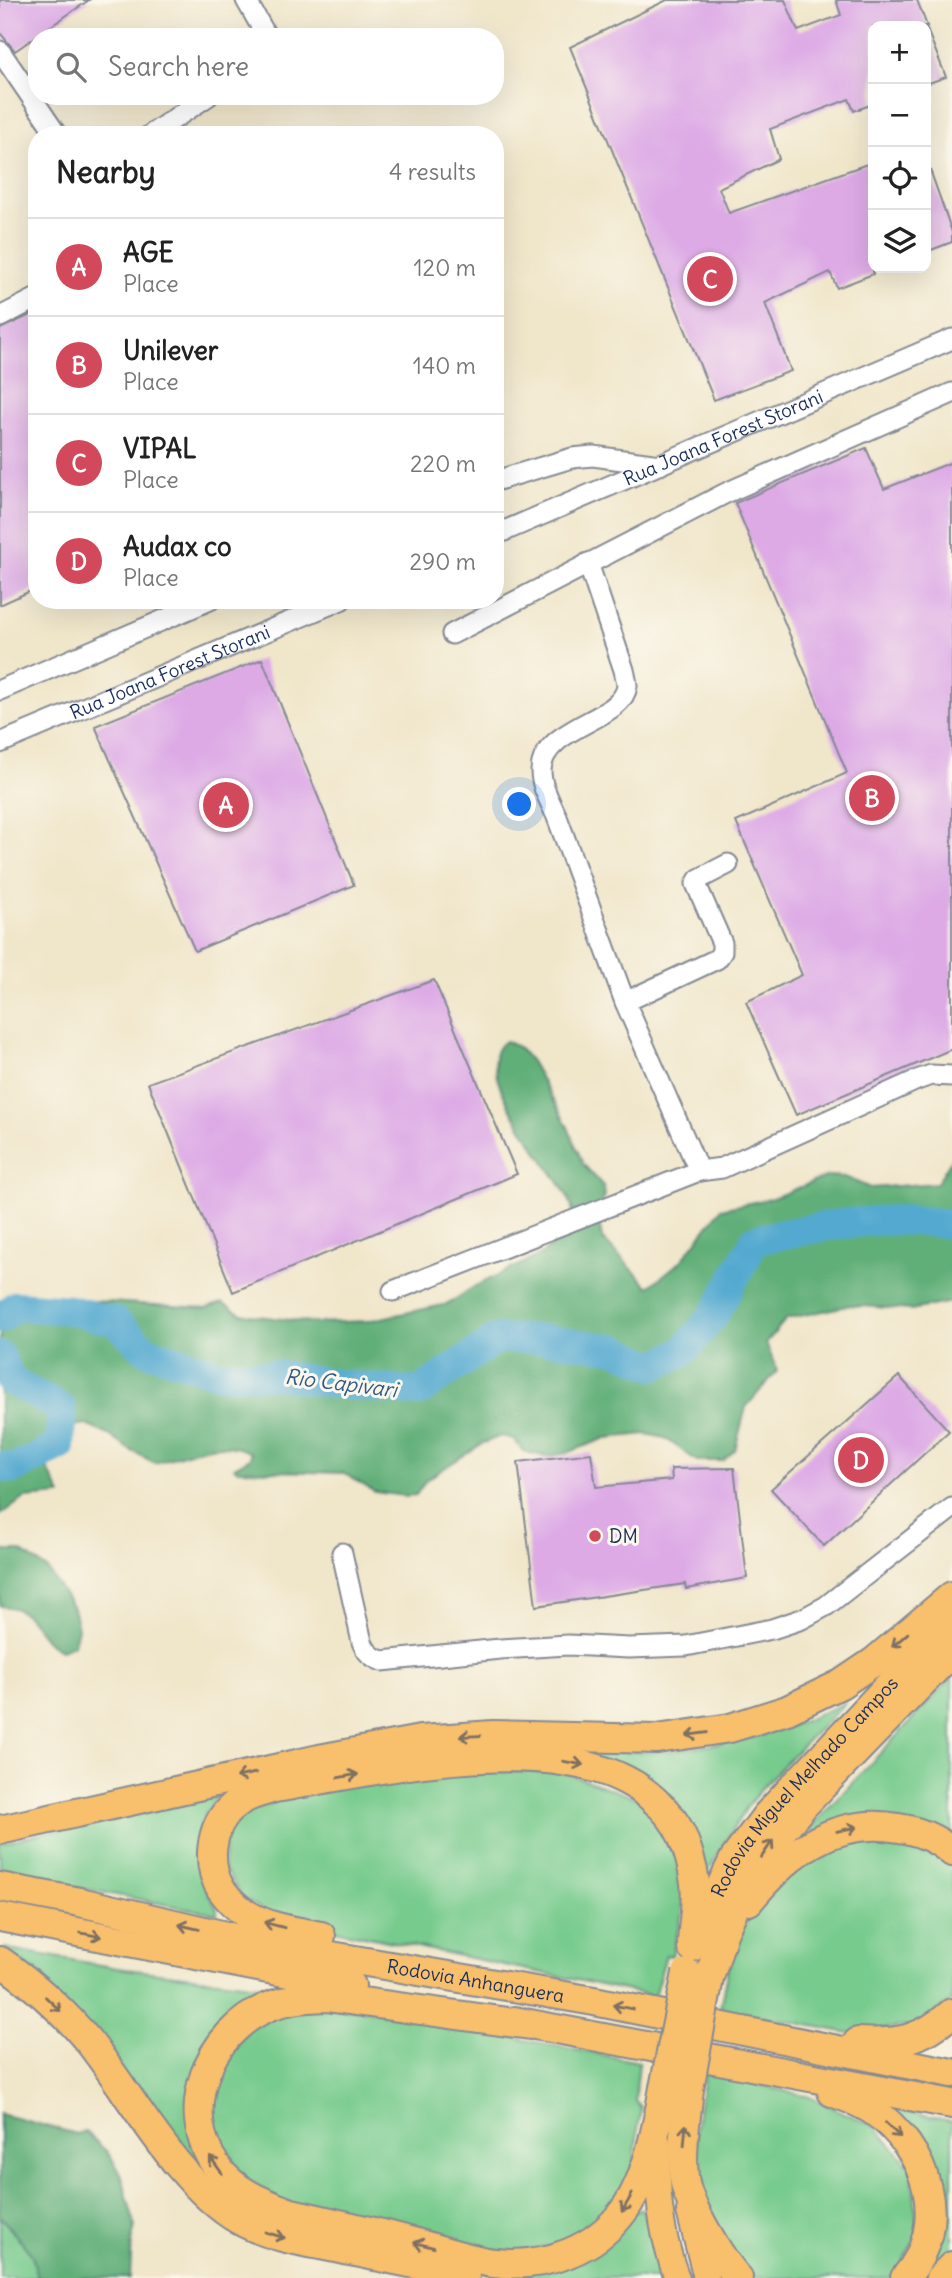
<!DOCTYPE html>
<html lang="en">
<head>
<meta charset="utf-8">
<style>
	:root { --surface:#fff; --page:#f6f6f6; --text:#222; --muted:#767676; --line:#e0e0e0; --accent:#d1495b }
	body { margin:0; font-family:Delius,sans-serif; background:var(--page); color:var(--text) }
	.controls { position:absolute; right:21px; top:21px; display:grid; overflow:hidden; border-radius:14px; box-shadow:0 7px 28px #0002 }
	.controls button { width:63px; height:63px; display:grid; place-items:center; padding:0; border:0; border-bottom:2px solid var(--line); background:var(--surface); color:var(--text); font:35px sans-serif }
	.you { position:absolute; left:520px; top:805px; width:24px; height:24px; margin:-18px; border:5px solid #fff; border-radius:50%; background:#1a73e8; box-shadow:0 0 0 10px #1a73e833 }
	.badge { display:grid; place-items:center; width:46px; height:46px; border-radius:50%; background:var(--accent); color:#fff; font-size:23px; font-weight:700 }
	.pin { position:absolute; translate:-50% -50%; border:4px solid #fff; box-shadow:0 2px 7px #0006 }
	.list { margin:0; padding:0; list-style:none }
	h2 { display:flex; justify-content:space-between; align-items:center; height:91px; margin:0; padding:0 28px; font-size:30px }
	h2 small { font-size:23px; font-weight:400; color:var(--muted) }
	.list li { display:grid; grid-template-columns:46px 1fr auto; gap:21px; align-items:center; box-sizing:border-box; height:98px; padding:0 28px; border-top:2px solid var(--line) }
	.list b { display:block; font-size:26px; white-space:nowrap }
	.list p { margin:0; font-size:23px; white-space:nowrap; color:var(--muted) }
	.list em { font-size:23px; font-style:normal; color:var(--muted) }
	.icon { flex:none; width:38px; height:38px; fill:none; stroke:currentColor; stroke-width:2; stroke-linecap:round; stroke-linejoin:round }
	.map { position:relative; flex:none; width:952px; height:2278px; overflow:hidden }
	.search { position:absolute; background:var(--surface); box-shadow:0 7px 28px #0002; left:28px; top:28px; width:476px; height:77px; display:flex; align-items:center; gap:18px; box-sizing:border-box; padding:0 24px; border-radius:28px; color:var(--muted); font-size:26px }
	.panel { position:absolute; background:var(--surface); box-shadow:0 7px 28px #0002; left:28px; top:126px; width:476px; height:483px; border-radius:28px }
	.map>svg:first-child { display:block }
</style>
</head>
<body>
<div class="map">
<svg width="952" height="2278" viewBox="0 0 952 2278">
	<rect width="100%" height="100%" fill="#fbf7ec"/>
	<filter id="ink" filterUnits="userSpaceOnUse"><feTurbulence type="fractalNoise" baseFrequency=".0143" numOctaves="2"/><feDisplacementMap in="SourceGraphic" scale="14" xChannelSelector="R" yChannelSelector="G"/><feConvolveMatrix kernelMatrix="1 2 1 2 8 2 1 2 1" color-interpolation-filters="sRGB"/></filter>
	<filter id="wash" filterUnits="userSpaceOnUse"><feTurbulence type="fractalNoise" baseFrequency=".00686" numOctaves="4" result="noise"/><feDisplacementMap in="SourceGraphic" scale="28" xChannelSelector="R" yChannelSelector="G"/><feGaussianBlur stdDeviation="1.57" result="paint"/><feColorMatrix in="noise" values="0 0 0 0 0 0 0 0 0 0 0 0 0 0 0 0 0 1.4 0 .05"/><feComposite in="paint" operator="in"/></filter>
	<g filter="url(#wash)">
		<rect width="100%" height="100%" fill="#f0e6ca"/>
		<!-- green -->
		<path fill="#77cb8d" stroke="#497d76" stroke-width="2" d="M952 1677V1842L807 1831Z
			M846 1702C813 1736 777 1768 748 1806 731 1830 717 1856 703 1881L648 1785 462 1746 648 1752 681 1750 755 1737 802 1722Z
			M560 1771 642 1800 680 1855 684 1904 672 1956 666 1955 654 1996 277 1918 242 1897 224 1868 225 1831 232 1821 268 1800 429 1772Z
			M222 1792C216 1799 209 1806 205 1814 190 1845 200 1882 217 1909V1914L0 1873V1843Z
			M903 1838 941 1856 952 1866V2001L917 2025 849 2033 720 2008 730 1958 745 1924 766 1895 833 1841Z
			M4 1948 117 1968 267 1986 292 1991 202 2059 217 2194 35 1972Z
			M306 2007 374 2011 639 2062 635 2100 641 2107 631 2183 582 2241 509 2253 285 2204 222 2162 206 2120 216 2074 248 2030 275 2015Z
			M705 2073 807 2096 876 2127 911 2168 919 2232 897 2271 889 2278H748C716 2237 694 2185 696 2132 696 2113 702 2092 705 2073Z
			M887 2109 952 2121V2253L925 2278H921L939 2231Z
			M641 2209C654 2228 654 2256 662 2278H510L459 2267 525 2269Z
			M0 2216 32 2255 38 2278H0Z"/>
		<!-- forest -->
		<path fill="#61af78" stroke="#3e6f6b" stroke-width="2" d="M505 1041 518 1047 531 1061 567 1125 583 1164 603 1186 605 1196 597 1213 602 1238 649 1287 681 1261 721 1209 773 1198 828 1176 845 1177 870 1188 937 1183 952 1158V1302L911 1310 851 1305 786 1319 766 1343 777 1371 746 1407 735 1450 723 1461H697L665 1438 646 1434 606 1438 567 1453 546 1457 523 1451 514 1439 501 1436 483 1443 426 1480 416 1495 405 1496 375 1492 343 1473 238 1470 234 1467 250 1458 251 1453C220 1436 186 1454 155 1463L130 1450 109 1435 84 1424 56 1430 44 1462 61 1495 25 1498 0 1515V1320L44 1302 76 1300 206 1308 223 1303 242 1314 315 1323 367 1321 448 1304 475 1286 541 1255 573 1225C575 1215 571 1203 566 1194 551 1166 465 1066 505 1041Z
			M0 1551H21L47 1569 73 1608 78 1628 74 1644 62 1650C35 1643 39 1607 0 1606Z
			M0 2114 77 2134 85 2131 107 2152 121 2173 135 2226 132 2239 130 2278H38L32 2255 0 2216Z"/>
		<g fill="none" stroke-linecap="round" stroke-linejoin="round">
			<!-- river -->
			<path stroke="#53a9d0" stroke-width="30" d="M0 1319 15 1306 70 1310 116 1322 146 1350 220 1374 279 1375 336 1384 419 1392 496 1339H546L617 1349 653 1366 683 1352 714 1315 755 1240C820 1226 885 1213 952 1225
				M0 1356 11 1381 61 1408 60 1446 13 1469 0 1466"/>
		</g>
		<g id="blocks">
			<!-- building -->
			<path fill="#ddaae6" d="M0 0H89L15 51 0 33Z
				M667 0H785L798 31 841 15 836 0H917L927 26H873V104L854 111 849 99 770 129 779 159 719 188 729 213 873 162V274L837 288 830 272 765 303 791 371 714 400 570 47Z
				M926 27 946 77 926 84Z
				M926 164H928L952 232V242L926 252Z
				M37 312V588L0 605V329Z
				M866 448 884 489 952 462V1049L796 1115 746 1002 802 975 736 822 847 773 735 503Z
				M262 659 354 885 195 951 95 726Z
				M434 980 517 1174 233 1292 148 1083Z
				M899 1376 949 1431 824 1546 771 1489Z
				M591 1453 596 1487 672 1480 671 1469 734 1468 747 1578 686 1589 685 1584 536 1606 518 1462Z"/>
		</g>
	</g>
	<g filter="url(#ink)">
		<use href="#blocks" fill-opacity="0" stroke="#868a94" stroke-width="2"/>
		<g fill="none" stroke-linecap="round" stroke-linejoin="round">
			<!-- minor casing -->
			<g stroke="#868a94" stroke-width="23">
				<g id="minor">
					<path d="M246 0 267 37"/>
					<path d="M0 51 57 135"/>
					<path d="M150 135 208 96"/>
					<path d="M0 317 37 298"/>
					<path d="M495 481 572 458 593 456 660 465"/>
					<path id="s1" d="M495 535 952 339"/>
					<path d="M588 563 624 670C625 675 627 682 627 686 623 721 542 726 541 771 541 787 551 803 557 817L625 1002 699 1171 722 1168 917 1080 931 1075 952 1076"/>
					<path d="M452 634 726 493 952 393"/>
					<path d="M0 690 210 600"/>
					<path id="s2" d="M0 743 341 600"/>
					<path d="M625 1002 717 959 722 952V943L696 884 699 879 728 864"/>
					<path d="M393 1291 699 1171"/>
					<path d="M342 1553 362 1642C366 1652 371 1657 382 1661L500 1649 568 1645 629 1648 686 1646 772 1629 802 1619 826 1606 952 1508"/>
				</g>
			</g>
			<!-- major casing -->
			<g stroke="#868a94" stroke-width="28">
				<path id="major" d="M658 2142C656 2189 660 2234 677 2278
					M689 2211 706 2278"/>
			</g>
			<!-- highway casing -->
			<g stroke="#868a94" stroke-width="32">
				<g id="highway">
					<path d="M0 1830 319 1759 420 1740 493 1735 657 1739 730 1728 787 1710 841 1684 875 1661 952 1596"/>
					<path id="s3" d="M0 1887 80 1902 256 1943 594 2001 952 2073"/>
					<path d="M749 1901C788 1853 834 1816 899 1828 920 1831 936 1838 952 1852"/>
					<path d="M0 1917 351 1985"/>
					<path id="s4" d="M700 1929 734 1859 766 1816 952 1618"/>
					<path d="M321 1936C297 1931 269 1928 248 1915 238 1909 227 1898 221 1889 206 1865 210 1827 231 1808 243 1796 259 1793 275 1788 375 1771 570 1723 653 1799 665 1809 676 1822 682 1836 688 1850 693 1868 695 1883 698 1903 692 1926 692 1947"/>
					<path d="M0 1961C33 1984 64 2011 90 2043 133 2098 179 2185 239 2220 269 2237 303 2242 336 2248 379 2257 423 2265 465 2275"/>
					<path d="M709 1978 723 1934 746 1881 771 1843 804 1805 952 1652"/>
					<path d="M514 2021 952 2104"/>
					<path d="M530 2025 326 1997C306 1998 286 1999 268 2007 208 2032 176 2111 217 2167 234 2191 261 2202 288 2212 326 2221 364 2229 402 2239 429 2246 468 2260 494 2263 545 2268 595 2251 625 2209 648 2176 657 2126 664 2088"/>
					<path d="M858 2042C897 2044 922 2040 952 2013"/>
					<path d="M689 2089C686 2118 681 2148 684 2177 686 2202 721 2259 738 2278"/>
					<path d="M832 2092C845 2097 860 2102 872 2110 927 2147 952 2224 905 2278"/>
					<path d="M940 2278 952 2266"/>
				</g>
			</g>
			<!-- minor -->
			<use href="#minor" stroke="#fff" stroke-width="19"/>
			<!-- major -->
			<use href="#major" stroke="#f8bf6c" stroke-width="24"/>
			<!-- highway -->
			<use href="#highway" stroke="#f8bf6c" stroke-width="28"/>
			<!-- highway-bridge casing -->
			<g stroke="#868a94" stroke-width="32" stroke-linecap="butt">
				<path id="highway-bridge" d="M664 2088 687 1973
					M689 2089 709 1978"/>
			</g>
			<!-- highway-bridge -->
			<use href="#highway-bridge" stroke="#f8bf6c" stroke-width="28"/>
		</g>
		<!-- one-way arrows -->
		<defs><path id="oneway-shaft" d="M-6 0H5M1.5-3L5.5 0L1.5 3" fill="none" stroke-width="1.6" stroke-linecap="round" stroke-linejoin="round" transform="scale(1.75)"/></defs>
		<g stroke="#7e7064">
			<use href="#oneway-shaft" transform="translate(900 1640) rotate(139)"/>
			<use href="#oneway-shaft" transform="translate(697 1734) rotate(172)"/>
			<use href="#oneway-shaft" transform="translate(470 1736) rotate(178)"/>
			<use href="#oneway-shaft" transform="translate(573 1763) rotate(10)"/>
			<use href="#oneway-shaft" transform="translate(246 1775) rotate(168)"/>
			<use href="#oneway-shaft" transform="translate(348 1776) rotate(-10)"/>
			<use href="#oneway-shaft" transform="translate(847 1829) rotate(-13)"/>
			<use href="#oneway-shaft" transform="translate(767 1849) rotate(-56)"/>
			<use href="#oneway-shaft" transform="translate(274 1925) rotate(-165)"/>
			<use href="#oneway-shaft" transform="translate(189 1927) rotate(-167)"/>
			<use href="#oneway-shaft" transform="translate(91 1935) rotate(11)"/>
			<use href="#oneway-shaft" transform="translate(53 2004) rotate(44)"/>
			<use href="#oneway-shaft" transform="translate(623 2007) rotate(-169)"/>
			<use href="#oneway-shaft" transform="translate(893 2130) rotate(44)"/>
			<use href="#oneway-shaft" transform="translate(685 2135) rotate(-85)"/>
			<use href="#oneway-shaft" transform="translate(216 2165) rotate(-126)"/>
			<use href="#oneway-shaft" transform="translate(627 2203) rotate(120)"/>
			<use href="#oneway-shaft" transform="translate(275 2235) rotate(17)"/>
			<use href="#oneway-shaft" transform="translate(424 2245) rotate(-165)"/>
		</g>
	</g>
	<!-- markers -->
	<circle fill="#d1495b" stroke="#fbf7ec" stroke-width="2.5" cx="595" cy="1536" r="7"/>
	<g text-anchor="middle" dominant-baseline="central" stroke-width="6" stroke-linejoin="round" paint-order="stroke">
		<!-- street labels -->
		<g font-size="19" fill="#1b2f5e" stroke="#fbf7ec">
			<text stroke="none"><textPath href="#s1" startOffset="248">Rua Joana Forest Storani</textPath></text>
			<text stroke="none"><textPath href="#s2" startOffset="184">Rua Joana Forest Storani</textPath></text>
			<text stroke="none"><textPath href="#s4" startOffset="178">Rodovia Miguel Melhado Campos</textPath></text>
			<text stroke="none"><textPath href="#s3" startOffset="485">Rodovia Anhanguera</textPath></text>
		</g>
		<!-- poi labels -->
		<g font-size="19" fill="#1b2f5e" stroke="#fbf7ec" text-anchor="start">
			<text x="609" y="1536">DM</text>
		</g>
		<!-- water labels -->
		<g font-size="21" font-style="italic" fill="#2f5a86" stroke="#fbf7ec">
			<text transform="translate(341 1383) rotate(7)">Rio Capivari</text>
		</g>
	</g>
</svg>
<div class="controls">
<button>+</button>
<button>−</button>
<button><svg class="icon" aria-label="locate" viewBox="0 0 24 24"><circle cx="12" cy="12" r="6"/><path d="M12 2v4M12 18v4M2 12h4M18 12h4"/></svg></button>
<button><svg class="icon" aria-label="layers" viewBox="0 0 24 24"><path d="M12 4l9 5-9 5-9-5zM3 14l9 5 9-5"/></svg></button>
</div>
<div class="you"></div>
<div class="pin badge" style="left:226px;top:805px">A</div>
<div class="pin badge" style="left:872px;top:798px">B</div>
<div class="pin badge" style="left:710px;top:279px">C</div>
<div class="pin badge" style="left:861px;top:1460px">D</div>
<div class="search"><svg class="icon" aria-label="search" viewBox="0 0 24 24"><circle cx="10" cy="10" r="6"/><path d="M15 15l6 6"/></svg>Search here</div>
<section class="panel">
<h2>Nearby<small>4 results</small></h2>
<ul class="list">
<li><span class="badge">A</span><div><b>AGE</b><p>Place</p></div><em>120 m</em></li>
<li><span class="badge">B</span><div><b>Unilever</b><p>Place</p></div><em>140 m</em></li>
<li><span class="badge">C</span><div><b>VIPAL</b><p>Place</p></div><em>220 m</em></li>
<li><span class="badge">D</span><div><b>Audax co</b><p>Place</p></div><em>290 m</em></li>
</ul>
</section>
</div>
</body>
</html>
